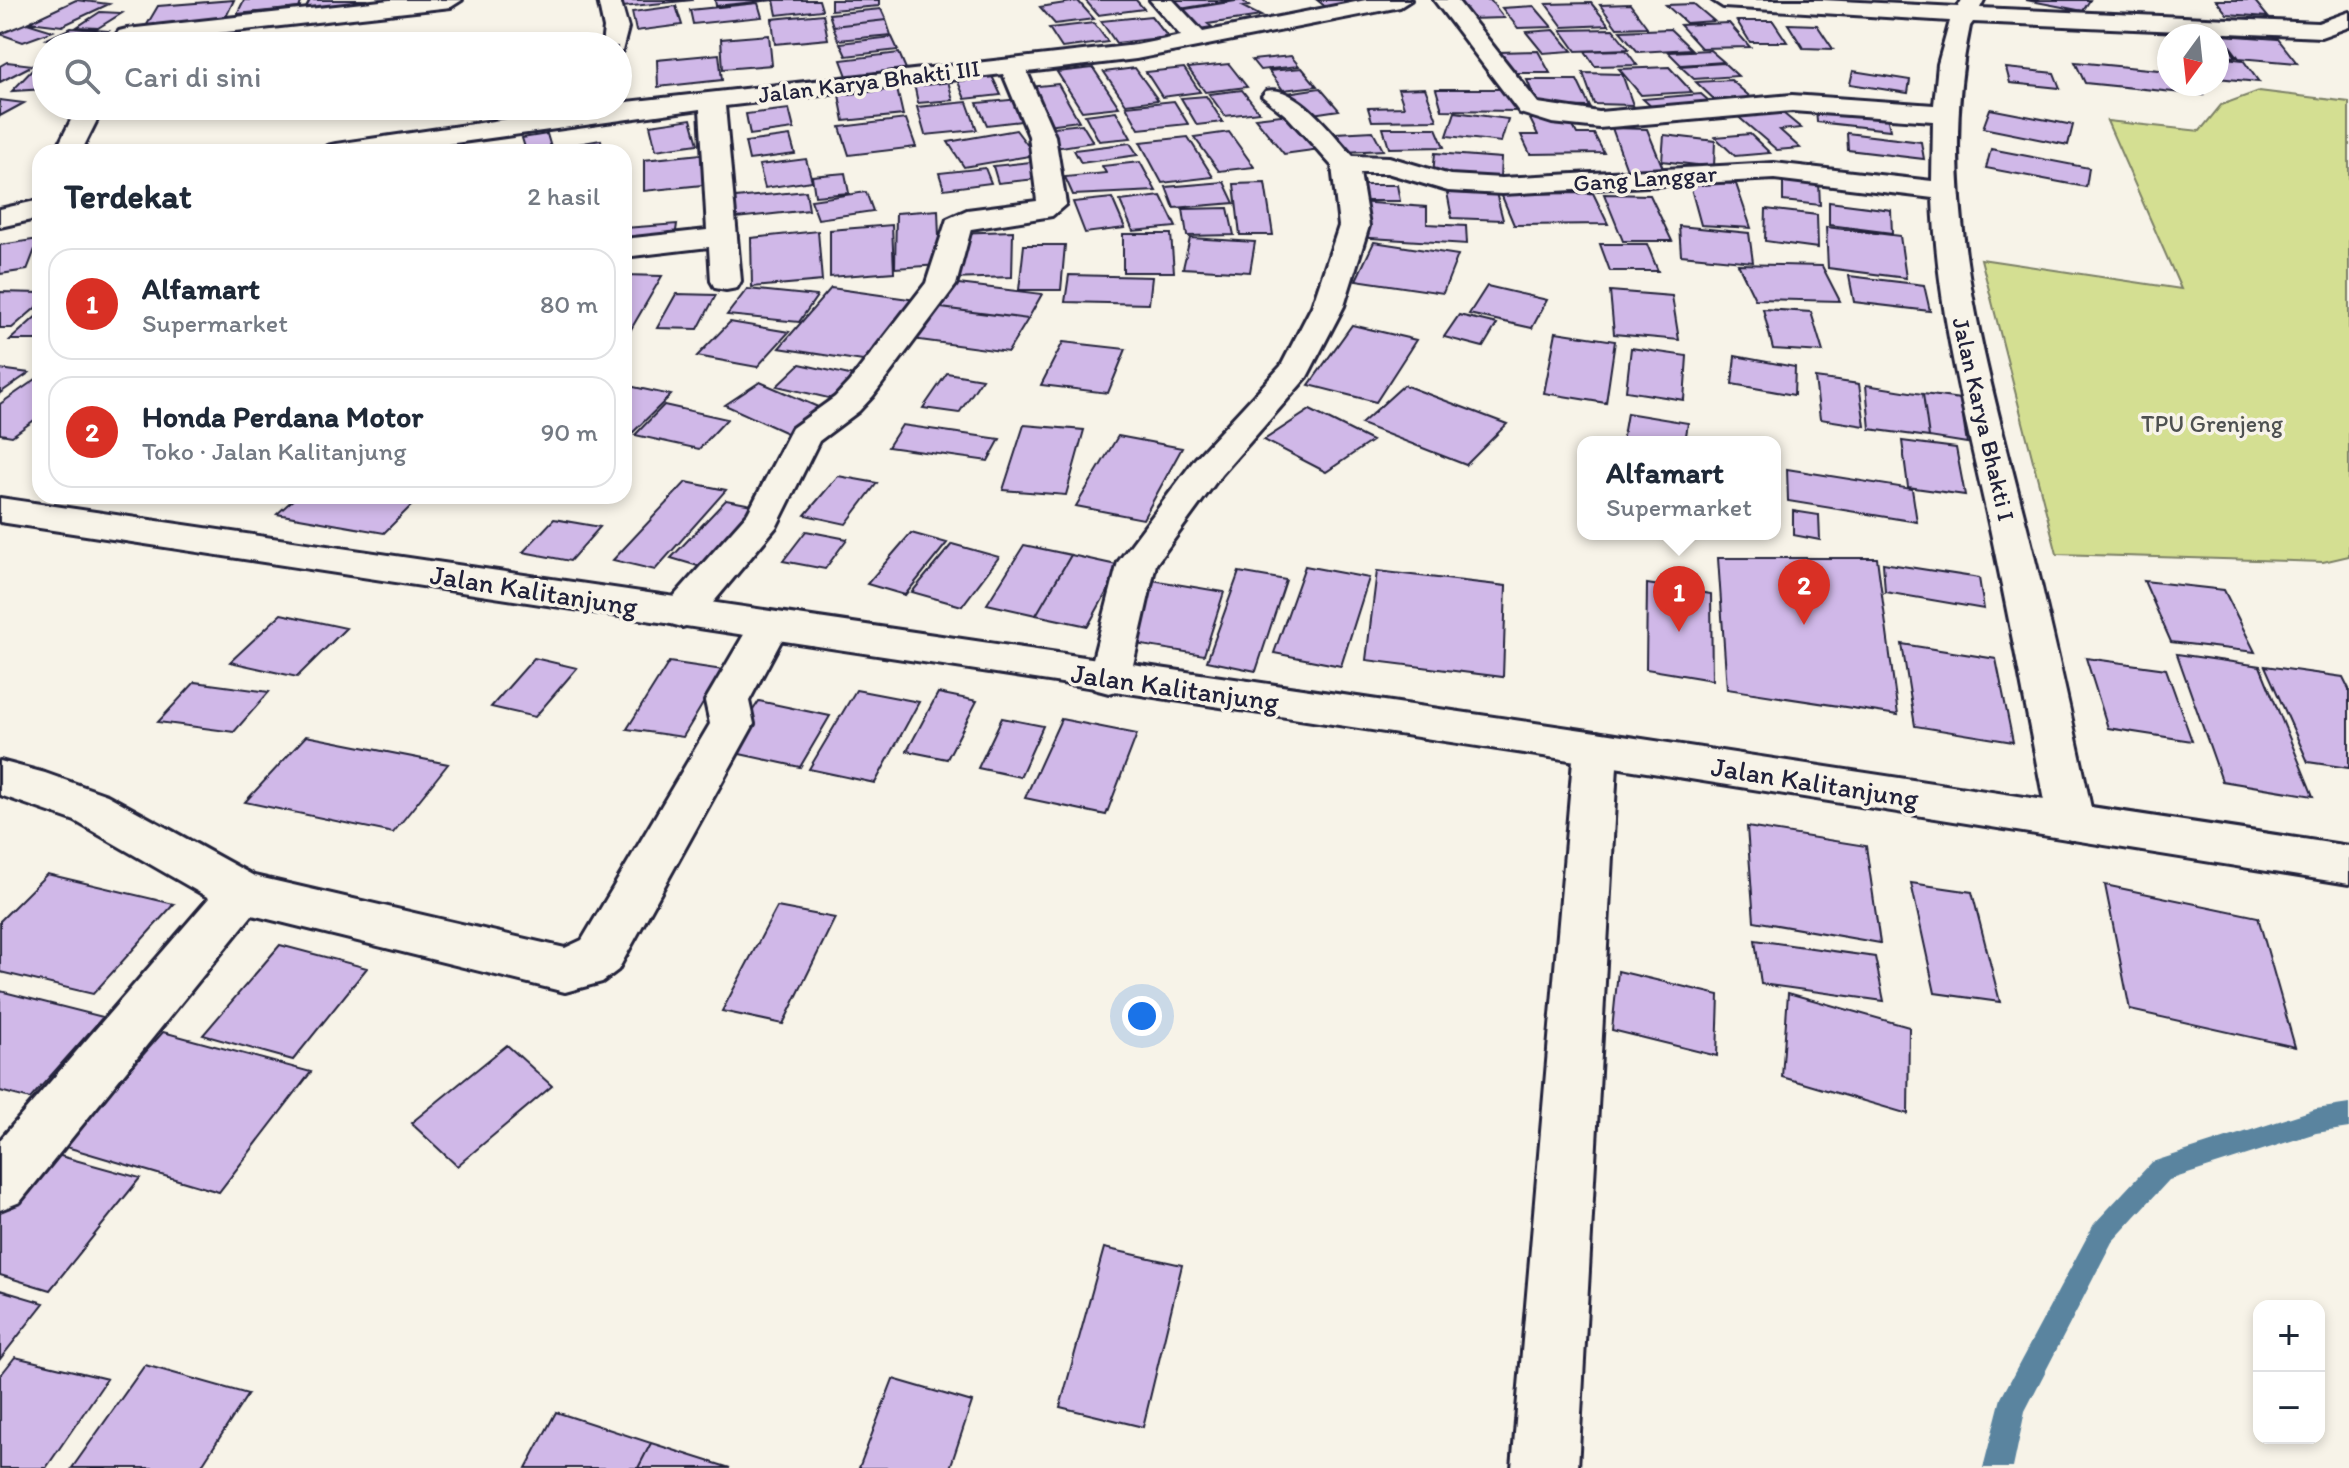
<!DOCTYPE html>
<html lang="id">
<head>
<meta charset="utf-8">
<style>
	:root { --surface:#fff; --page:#f2f2f3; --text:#1f2937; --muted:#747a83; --line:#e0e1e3; --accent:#d93025 }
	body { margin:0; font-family:Itim,sans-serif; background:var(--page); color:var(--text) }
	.controls { position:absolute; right:24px; bottom:24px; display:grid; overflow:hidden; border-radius:16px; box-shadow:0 4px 12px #0003 }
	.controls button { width:72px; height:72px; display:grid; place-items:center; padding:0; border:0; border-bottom:2px solid var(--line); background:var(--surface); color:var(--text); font:40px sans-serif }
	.compass { position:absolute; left:2157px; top:24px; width:72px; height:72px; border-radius:50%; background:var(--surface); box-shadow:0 4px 12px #0003; rotate:195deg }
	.you { position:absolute; left:1142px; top:1016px; width:28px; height:28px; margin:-20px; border:6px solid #fff; border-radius:50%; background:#1a73e8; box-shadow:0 0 0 12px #1a73e833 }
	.badge { display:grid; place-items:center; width:52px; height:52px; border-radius:50%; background:var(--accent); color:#fff; font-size:26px; font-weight:700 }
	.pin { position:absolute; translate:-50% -66px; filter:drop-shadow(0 2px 4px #0008) }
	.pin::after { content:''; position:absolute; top:42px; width:28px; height:24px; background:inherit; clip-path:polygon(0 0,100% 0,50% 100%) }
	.popup { position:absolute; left:1577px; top:436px; width:204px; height:104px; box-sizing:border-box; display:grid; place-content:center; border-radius:16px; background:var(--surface); filter:drop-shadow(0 2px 6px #0005); font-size:26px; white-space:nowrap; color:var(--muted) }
	.popup b { font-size:30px; color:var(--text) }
	.popup::after { content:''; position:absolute; left:50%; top:100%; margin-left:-16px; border:16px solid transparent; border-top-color:var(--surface) }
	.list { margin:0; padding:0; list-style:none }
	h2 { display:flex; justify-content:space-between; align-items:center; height:104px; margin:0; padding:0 32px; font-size:34px }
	h2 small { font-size:26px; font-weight:400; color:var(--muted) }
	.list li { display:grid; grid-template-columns:52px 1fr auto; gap:24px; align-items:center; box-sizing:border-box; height:112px; margin:0 16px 16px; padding:0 16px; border:2px solid var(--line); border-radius:24px }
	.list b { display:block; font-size:30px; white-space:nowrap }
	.list p { margin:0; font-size:26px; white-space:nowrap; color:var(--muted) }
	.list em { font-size:26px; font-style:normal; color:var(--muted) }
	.icon { flex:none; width:44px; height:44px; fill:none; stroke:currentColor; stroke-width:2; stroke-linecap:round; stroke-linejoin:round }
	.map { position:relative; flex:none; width:2349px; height:1468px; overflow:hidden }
	.search { position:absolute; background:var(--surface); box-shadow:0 4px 12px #0003; left:32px; top:32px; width:600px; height:88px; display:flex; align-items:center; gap:20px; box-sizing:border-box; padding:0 28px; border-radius:44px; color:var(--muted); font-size:30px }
	.panel { position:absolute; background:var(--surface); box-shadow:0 4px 12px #0003; left:32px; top:144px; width:600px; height:360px; border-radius:24px }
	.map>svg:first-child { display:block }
</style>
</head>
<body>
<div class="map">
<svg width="2349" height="1468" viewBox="0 0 2349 1468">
	<rect width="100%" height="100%" fill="#f7f3e8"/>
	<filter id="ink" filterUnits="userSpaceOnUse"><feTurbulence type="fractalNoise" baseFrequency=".0125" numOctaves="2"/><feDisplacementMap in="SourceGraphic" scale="16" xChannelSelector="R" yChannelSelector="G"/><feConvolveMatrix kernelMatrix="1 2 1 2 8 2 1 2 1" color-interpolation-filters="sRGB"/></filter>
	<g filter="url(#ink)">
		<!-- green -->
		<path fill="#d4df92" stroke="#7b8066" stroke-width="2" d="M2259 91 2349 102V556L2323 562 2057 554 1981 259 2181 289 2107 121 2200 131 2221 105Z"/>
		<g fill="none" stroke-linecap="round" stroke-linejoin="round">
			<!-- stream -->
			<path fill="#5a849f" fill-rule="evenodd" d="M2349 1104V1128L2316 1133 2169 1180 2112 1242 2025 1411 2013 1468H1983L2001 1398 2094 1224 2152 1162 2316 1109Z"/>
		</g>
		<!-- building -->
		<path fill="#d0b8e8" stroke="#22223b" stroke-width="2" d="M76 0 109 4 62 26 29 22Z
			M234 0 224 21 145 28 158 6Z
			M244 0H302L299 8 237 14Z
			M310 0H367L365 4 306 8Z
			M622 0H693L623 7Z
			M715 0H819L822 10 777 15 774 0 716 6Z
			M831 0H879V6L831 10Z
			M1085 0H1136L1144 9 1098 15Z
			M1170 0H1234L1180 9Z
			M1242 0 1249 6 1243 7 1261 16 1208 24 1212 27 1199 29 1179 10Z
			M1317 0H1363L1364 1 1327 8Z
			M1453 0H1490L1504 18 1468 19Z
			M2026 0H2090L2083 11Z
			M2216 0H2254L2268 17 2227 14Z
			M1078 1 1094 19 1055 24 1040 7Z
			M758 3 762 17 693 24 690 10Z
			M1591 3 1609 25 1563 27 1546 4Z
			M1630 4 1647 27 1617 28 1600 5Z
			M1694 4 1714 21 1686 23 1666 5Z
			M676 6 682 25 636 31 632 12Z
			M1534 6 1552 27 1518 28 1502 8Z
			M881 9 886 20 833 26 829 14Z
			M100 12 122 13 98 28 77 27Z
			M823 14 828 39 775 44 772 19Z
			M1151 16 1168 37 1116 43 1101 21Z
			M886 20 891 35 838 40 833 26Z
			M1737 21H1773L1787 42H1750Z
			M27 23 53 31 23 42 0 34Z
			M1094 23 1108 42 1062 48 1049 28Z
			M1729 23 1750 47 1701 48 1680 25Z
			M1788 24 1817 25 1833 49 1803 48Z
			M71 28 108 31 84 44 47 39Z
			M1613 29 1629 49 1576 51 1561 30Z
			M1670 29 1691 49 1638 52 1620 31Z
			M1554 30 1572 51 1543 53 1526 32Z
			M2182 31 2219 34 2236 57 2217 56V36H2185Z
			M769 35 772 65 723 69 721 39Z
			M2222 35 2278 39 2297 63 2239 58Z
			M892 37 898 50 846 56 840 43Z
			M1626 50 1637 65 1595 66 1585 51Z
			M1710 50 1724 62 1681 65 1668 52Z
			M1538 51 1550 73H1508L1499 52Z
			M899 53 906 69 847 76 841 60Z
			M719 54 722 80 658 87 657 60Z
			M1291 56 1299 66 1260 70 1252 60Z
			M2217 57 2243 60 2259 82 2217 78Z
			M7 62 33 65 0 82V66Z
			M2075 62 2169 71V84H2197L2203 95 2085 83Z
			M46 63V89L12 91 38 64Z
			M1724 63 1738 76 1694 79 1680 66Z
			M1229 64 1247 87 1205 92 1188 68Z
			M1669 67 1692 92 1641 95 1619 69Z
			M1093 68 1119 107 1082 111 1057 72Z
			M1135 68 1158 100 1126 104 1104 72Z
			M1184 68 1200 92 1162 97 1146 72Z
			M1302 68 1317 86 1283 90 1269 71Z
			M2006 68 2054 73 2060 88 2010 83Z
			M1853 71 1910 80 1908 93 1850 84Z
			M1583 73 1622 74 1633 105 1594 104Z
			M991 74 1001 95 965 99 956 77Z
			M1527 80H1577L1590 107 1538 106Z
			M1731 80 1756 102 1720 105 1696 82Z
			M948 81 953 100 918 103 914 84Z
			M1058 84 1079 121 1047 125 1028 87Z
			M1320 88 1339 110 1306 115 1287 93Z
			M1425 88 1437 120 1372 121 1368 108 1404 107 1398 89Z
			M897 89 903 115 844 121 839 95Z
			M1436 89H1509L1517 111 1442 110Z
			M1242 90 1259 112 1225 116 1209 94Z
			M1701 94 1716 107 1657 112 1643 99Z
			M1206 96 1223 122 1197 125 1181 98Z
			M1020 99 1030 120 987 125 977 103Z
			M0 100 24 103 0 116Z
			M1174 101 1188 124 1139 129 1126 106Z
			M967 102 977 130 925 135 917 107Z
			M789 109 794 129 750 135 746 114Z
			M1778 109 1801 128 1780 130 1800 148 1777 150 1735 114Z
			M1816 109 1887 116 1890 130 1817 122Z
			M1990 109 2073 125 2068 145 1983 128Z
			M1116 111 1131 138 1099 141 1085 115Z
			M1455 112 1508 119 1501 142 1447 136Z
			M1290 114 1320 149 1284 154 1255 118Z
			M691 119 698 144 656 150 650 125Z
			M906 119 916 147 849 155 840 127Z
			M1530 119H1569L1577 134H1594L1604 153 1530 154 1521 135H1538Z
			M1082 124 1093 142 1055 148 1044 128Z
			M1383 128H1436L1444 147 1389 148Z
			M1612 128 1647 129 1665 173 1628 172Z
			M1016 130 1035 155 964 167 948 142Z
			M1373 131 1383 150 1345 152 1336 133Z
			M1229 132 1254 167 1219 171 1194 137Z
			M1847 133 1921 142 1924 159 1848 150Z
			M547 134 552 151 517 152 526 151 522 138Z
			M1750 134 1770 153 1735 156 1715 137Z
			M1664 135 1715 141 1714 167 1662 161Z
			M790 136 795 154 749 160 745 142Z
			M1188 137 1213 177 1162 183 1140 142Z
			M601 140 604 152H573L572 145Z
			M1130 143 1138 155 1081 163 1074 150Z
			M1991 149 2089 168 2086 187 1986 168Z
			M710 153 712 184 644 191V160Z
			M1435 153 1501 158 1500 179 1433 174Z
			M806 159 812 181 765 188 759 165Z
			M1040 161 1047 178 998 183 993 166Z
			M1140 162 1156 191 1073 195 1065 177 1106 173 1102 166Z
			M985 168 991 183 944 189 939 173Z
			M845 173 849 193 815 196 812 176Z
			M1783 178 1819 183 1820 205 1783 201Z
			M1689 181 1736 184 1751 228 1701 225Z
			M1224 182 1234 203 1174 208 1166 187Z
			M1265 183 1273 235H1240L1234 184Z
			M1360 185H1397L1400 201H1363Z
			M806 191 809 210 727 219 726 199Z
			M866 192 873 211 818 219 811 200Z
			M1447 192 1496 193 1503 220 1452 218Z
			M1593 193 1608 224 1514 225 1501 194Z
			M1604 194 1650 195 1672 241H1623Z
			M1161 196 1176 227 1133 231 1120 201Z
			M1112 198 1125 228 1085 233 1073 202Z
			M1357 202 1427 207V224L1466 226 1467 244 1355 237Z
			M1829 202 1891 210 1892 233 1829 225Z
			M1228 208 1234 235 1187 236 1183 209Z
			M1766 209 1817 215 1818 248 1765 241Z
			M938 210 940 265 895 268 896 213Z
			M677 224 675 238 624 242 625 228Z
			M892 225 894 272 830 277V230Z
			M1679 226 1749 233 1753 262 1681 255Z
			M1826 227 1900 236 1906 278 1828 268Z
			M818 231 822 281 752 287 751 238Z
			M1013 231 1012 277 950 279 954 233Z
			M1123 234H1171L1174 272H1123Z
			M1190 238 1255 242 1250 272 1183 268Z
			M39 239 27 270 0 274V245Z
			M1374 242 1458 255 1443 293 1356 280Z
			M1600 244H1647L1658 271H1610Z
			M1024 245H1065L1061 290H1019Z
			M1738 264 1822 266 1840 301 1755 299Z
			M624 275 662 276 627 336H624Z
			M1069 275 1152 277 1149 304 1065 302Z
			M1849 276 1924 285 1930 311 1854 302Z
			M950 283 1042 294 1028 319 933 307Z
			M1487 286 1547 300 1532 328 1469 314Z
			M831 288 916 300 869 362 779 348Z
			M747 289 817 296 799 322 727 315Z
			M1610 291 1672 296 1679 340 1614 334Z
			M0 292 40 293V304L12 328H0Z
			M676 294 716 295 698 329 657 328Z
			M933 307 1028 319 1008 352 912 339Z
			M1763 309 1811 312 1823 352 1773 349Z
			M40 313V340H10Z
			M1459 315 1497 324 1483 347 1444 337Z
			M730 322 789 332 757 367 697 356Z
			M1352 325 1416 340 1376 402 1309 385Z
			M1556 332 1615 341 1606 403 1544 393Z
			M1063 342 1126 349 1108 393 1041 385Z
			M1631 348 1687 356 1684 400 1626 391Z
			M1735 356 1795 367 1794 395 1732 384Z
			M800 364 863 378 841 401 777 386Z
			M0 369 29 373 0 393Z
			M947 373 982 379 959 413 923 408Z
			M1815 378 1859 384 1865 426 1820 419Z
			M36 379 40 380V416L12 436 0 434V404Z
			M760 382 825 410 789 434 725 405Z
			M1404 385 1507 424 1466 465 1361 424Z
			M1866 385 1923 394 1929 437 1870 429Z
			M629 386 671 395 624 441V391Z
			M1923 394 1960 399 1967 443 1929 437Z
			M664 405 727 419 699 449 635 435Z
			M1310 410 1372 441 1326 472 1264 440Z
			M1627 413 1688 423 1685 442H1622Z
			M902 425 1000 439 988 461 888 447Z
			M1024 425 1084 430 1066 495 1003 490Z
			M1118 436 1182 448 1143 519 1076 506Z
			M1902 441 1956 448 1965 495 1908 487Z
			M1787 469 1912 489 1917 522 1788 501Z
			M838 476 877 483 846 524 805 515Z
			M686 482 726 490 655 570 613 560Z
			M297 496H421L384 533 277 514Z
			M726 500 762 507 705 568 671 558Z
			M1793 511 1819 515 1820 540 1793 535Z
			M554 519 600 527 570 561 523 552Z
			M806 531 847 539 825 569 783 561Z
			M911 533 947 543 905 595 867 584Z
			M952 544 999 557 962 606 912 592Z
			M1024 545 1071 555 1036 615 987 604Z
			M1071 555 1121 566 1088 626 1036 615Z
			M1718 558H1877L1898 715 1727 689Z
			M1883 563 1979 578 1984 609 1885 592Z
			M1305 566 1369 578 1341 666 1274 653Z
			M1377 571 1506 586 1503 677 1366 660Z
			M1239 572 1286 580 1256 671 1207 661Z
			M1152 580 1224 592 1204 655 1129 643Z
			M2144 581 2224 590 2255 652 2171 642Z
			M1647 584 1711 594 1712 680 1646 669Z
			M281 614 346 628 297 677 230 662Z
			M1902 644 1996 659 2013 742 1915 726Z
			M2177 654 2260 666 2313 796 2222 781Z
			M534 658 577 668 535 717 491 707Z
			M2086 658 2166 669 2192 741 2108 728Z
			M669 662 723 670 683 737 627 729Z
			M2265 666 2343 677 2349 689V768L2308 762Z
			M195 682 269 692 234 732 158 722Z
			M856 690 919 702 875 783 809 769Z
			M938 693 977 701 947 759 907 751Z
			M759 701 830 716 800 767 726 751Z
			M1002 718 1043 726 1020 777 978 768Z
			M1061 719 1137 734 1106 815 1025 798Z
			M306 736 448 764 393 833 245 802Z
			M1747 827 1866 846 1880 943 1754 921Z
			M47 874 174 904 93 994 0 972V921Z
			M1911 883 1972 892 2000 1002 1935 993Z
			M2105 885 2258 917 2295 1047 2130 1010Z
			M777 907 835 918 783 1024 722 1011Z
			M1755 940 1875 957 1884 1001 1761 984Z
			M280 945 367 968 293 1060 203 1035Z
			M1618 971 1719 995 1717 1056 1612 1030Z
			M0 991 103 1017 30 1099 0 1091Z
			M1788 993 1909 1027 1908 1114 1782 1077Z
			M163 1032 311 1072 219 1192 63 1146Z
			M507 1045 552 1086 457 1166 411 1123Z
			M46 1152 140 1178 50 1290 0 1275V1206Z
			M1104 1248 1182 1265 1143 1427 1060 1407Z
			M0 1290 44 1303 0 1359Z
			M15 1357 107 1379 46 1468H0V1376Z
			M145 1365 248 1394 200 1468H72Z
			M893 1379 972 1402 950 1468H859Z
			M556 1412 651 1443 638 1468H526Z
			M651 1443 730 1468H638Z"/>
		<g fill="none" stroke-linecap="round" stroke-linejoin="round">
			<!-- street casing -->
			<g stroke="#22223b" stroke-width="6">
				<path id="street" d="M390 0H462L451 7 127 43 119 41 115 36 119 31 127 29Z
					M598 0H620L628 28 622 51 618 52V46H602L604 28Z
					M1150 0H1173L1203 32 1366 0H1411L1400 7 1136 59 1027 72 1055 136 1066 204 1052 216 971 229 956 285 873 396 859 411 819 441 777 526 696 623 682 627 668 623 662 613 668 603 748 513 792 428 835 397 849 382 926 283 947 219 967 210 1037 201 1029 136 1003 74 725 106 741 281 737 288 726 290 715 288 711 281 709 247 624 257V239L707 230 700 109 390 152H323L327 146 336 144 596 106H618V103L1136 45 1181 36Z
					M1434 0H1457L1538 103 1599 112 1792 95 1934 105 1938 64 1950 21 1723 7 1712 0H1822L1958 7 1962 0H1984L1980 8 2318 23 2349 12V27L2321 37 1973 22 1970 26C1934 195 1986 364 2027 527 2052 625 2073 723 2094 822L2087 835 2071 840 2055 835 2048 822C2029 724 2011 626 1990 528 1966 418 1937 311 1933 198L1774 179 1502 194 1448 191 1387 173H1360L1369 226 1344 306 1307 377 1221 475 1156 564 1130 678 1124 689 1109 693 1094 689 1088 678 1118 562 1195 459 1281 366 1312 306 1339 226 1332 166 1288 117 1262 96 1266 91C1296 83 1334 136 1353 156L1389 157 1450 175 1502 178 1774 163 1932 181 1933 121 1792 111 1599 128 1552 123 1520 113Z
					M78 106H104L81 152H55Z
					M40 200V218L0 227V209Z
					M769 612 783 616 789 626 749 701 754 724 618 970 602 982 565 992 252 915 20 1202 0 1210V1140L209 898 75 821 0 795V761L45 773 107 795 254 876 565 948 582 940 710 724 705 701 749 626 755 616Z
					M1596 732 1612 736 1618 748 1578 1468H1512L1574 748 1580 736Z"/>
			</g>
			<!-- primary casing -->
			<g stroke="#22223b" stroke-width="6">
				<path id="primary" d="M0 498 1596 732 2349 846V884L1596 764 0 522Z"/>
			</g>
			<!-- street -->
			<use href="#street" fill="#f7f3e8" fill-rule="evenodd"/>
			<!-- primary -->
			<use href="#primary" fill="#f7f3e8" fill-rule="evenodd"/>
		</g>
	</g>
	<g text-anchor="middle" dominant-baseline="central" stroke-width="7" stroke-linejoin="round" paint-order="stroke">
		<!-- far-street labels -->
		<g font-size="24" fill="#22223b" stroke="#f7f3e8">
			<text transform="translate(869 81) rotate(-7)">Jalan Karya Bhakti III</text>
			<text transform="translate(1645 178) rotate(-4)">Gang Langgar</text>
			<text transform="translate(1984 419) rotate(77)">Jalan Karya Bhakti I</text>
		</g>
		<!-- far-park labels -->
		<g font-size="24" fill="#4e5151" stroke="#f7f3e8">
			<text x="2212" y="423">TPU Grenjeng</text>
		</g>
		<!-- street labels -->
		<g font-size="28" fill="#22223b" stroke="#f7f3e8">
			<text transform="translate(534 590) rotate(9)">Jalan Kalitanjung</text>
			<text transform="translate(1175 687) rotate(8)">Jalan Kalitanjung</text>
			<text transform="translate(1815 782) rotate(9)">Jalan Kalitanjung</text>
		</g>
	</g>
</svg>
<div class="controls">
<button>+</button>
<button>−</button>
</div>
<svg class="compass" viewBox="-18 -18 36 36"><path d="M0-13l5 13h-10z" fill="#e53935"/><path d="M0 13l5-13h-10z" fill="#747a83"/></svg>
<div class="you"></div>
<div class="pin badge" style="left:1679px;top:632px">1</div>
<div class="popup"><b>Alfamart</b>Supermarket</div>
<div class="pin badge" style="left:1804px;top:625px">2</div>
<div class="search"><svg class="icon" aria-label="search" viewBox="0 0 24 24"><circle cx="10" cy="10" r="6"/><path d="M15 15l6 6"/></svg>Cari di sini</div>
<section class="panel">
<h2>Terdekat<small>2 hasil</small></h2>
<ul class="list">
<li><span class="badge">1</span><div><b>Alfamart</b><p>Supermarket</p></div><em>80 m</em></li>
<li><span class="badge">2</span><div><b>Honda Perdana Motor</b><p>Toko · Jalan Kalitanjung</p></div><em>90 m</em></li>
</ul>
</section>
</div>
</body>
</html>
